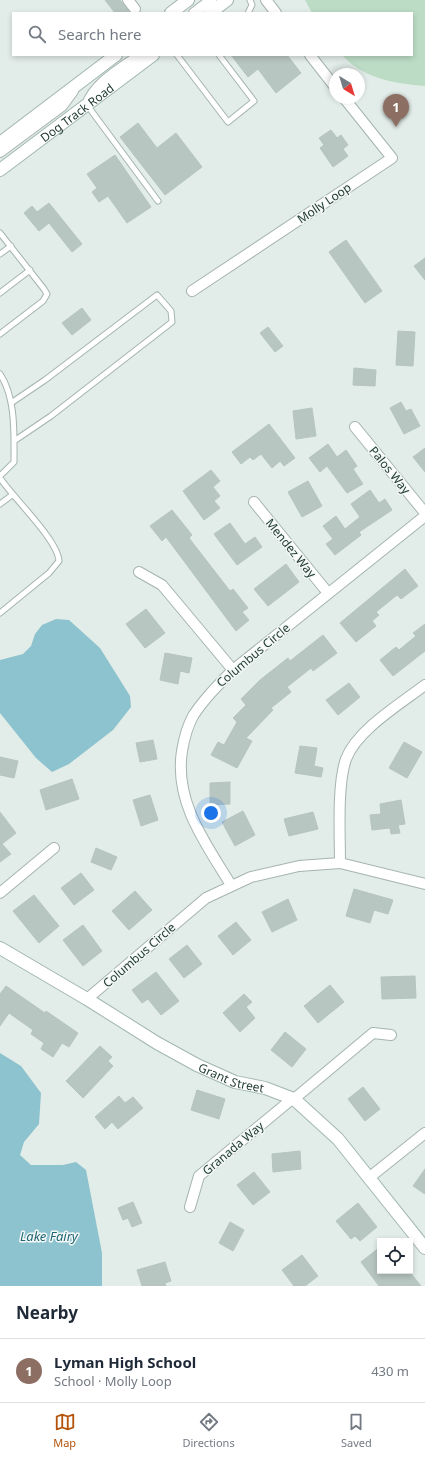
<!DOCTYPE html>
<html lang="en">
<head>
<meta charset="utf-8">
<style>
	:root { --surface:#fff; --page:#f2f2f3; --text:#1f2937; --muted:#747a83; --line:#e0e1e3; --accent:#b45309 }
	body { margin:0; font-family:"Noto Sans",sans-serif; background:var(--page); color:var(--text) }
	.controls { position:absolute; right:12px; bottom:12px; display:grid; overflow:hidden; border-radius:0px; box-shadow:0 2px 6px #0003 }
	.controls button { width:36px; height:36px; display:grid; place-items:center; padding:0; border:0; border-bottom:1px solid var(--line); background:var(--surface); color:var(--text); font:20px sans-serif }
	.compass { position:absolute; left:329px; top:68px; width:36px; height:36px; border-radius:50%; background:var(--surface); box-shadow:0 2px 6px #0003; rotate:142deg }
	.you { position:absolute; left:211px; top:813px; width:14px; height:14px; margin:-10px; border:3px solid #fff; border-radius:50%; background:#1a73e8; box-shadow:0 0 0 6px #1a73e833 }
	.badge { display:grid; place-items:center; width:26px; height:26px; border-radius:50%; background:var(--accent); color:#fff; font-size:13px; font-weight:700 }
	.pin { position:absolute; translate:-50% -33px; filter:drop-shadow(0 1px 2px #0008) }
	.pin::after { content:''; position:absolute; top:21px; width:14px; height:12px; background:inherit; clip-path:polygon(0 0,100% 0,50% 100%) }
	.list { margin:0; padding:0; list-style:none }
	h2 { display:flex; justify-content:space-between; align-items:center; height:52px; margin:0; padding:0 16px; font-size:17px }
	h2 small { font-size:13px; font-weight:400; color:var(--muted) }
	.list li { display:grid; grid-template-columns:26px 1fr auto; gap:12px; align-items:center; box-sizing:border-box; height:64px; padding:0 16px; border-top:1px solid var(--line) }
	.list b { display:block; font-size:15px; white-space:nowrap }
	.list p { margin:0; font-size:13px; white-space:nowrap; color:var(--muted) }
	.list em { font-size:13px; font-style:normal; color:var(--muted) }
	.icon { flex:none; width:22px; height:22px; fill:none; stroke:currentColor; stroke-width:2; stroke-linecap:round; stroke-linejoin:round }
	.map { position:relative; flex:none; width:425px; height:1286px; overflow:hidden }
	.search { position:absolute; background:var(--surface); box-shadow:0 2px 6px #0003; left:12px; right:12px; top:12px; height:44px; display:flex; align-items:center; gap:10px; box-sizing:border-box; padding:0 14px; border-radius:0px; color:var(--muted); font-size:15px }
	.sheet { height:116px; background:var(--surface) }
	nav { display:flex; justify-content:space-around; align-items:center; box-sizing:border-box; height:56px; border-top:1px solid var(--line); background:var(--surface); font-size:11px; color:var(--muted) }
	nav a { display:grid; justify-items:center; gap:2px }
	nav .on { color:var(--accent) }
	.map>svg:first-child { display:block }
</style>
</head>
<body>
<div class="map">
<svg width="425" height="1286" viewBox="0 0 425 1286">
	<rect width="100%" height="100%" fill="#e2ece8"/>
	<!-- green -->
	<path fill="#bcdcc5" d="M305 0H425V86C396 84 362 78 342 55H412V13H312Z"/>
	<!-- water -->
	<path fill="#8dc3ce" d="M56 619 69 620 100 648 130 696 131 707 113 730 69 764 52 772 36 758 0 713V660L23 654 31 646 35 634 42 625Z
		M0 1053 21 1066 41 1093 39 1124 24 1142 20 1155 31 1165H63L76 1162 86 1170 102 1253V1286H0Z"/>
	<!-- building -->
	<path fill="#b8c6c1" stroke="#b5c5bf" d="M105 0H120L130 13H115Z
		M231 55H287L301 73 276 93 258 69 248 77Z
		M138 123 157 148 176 133 202 167 165 195 120 137Z
		M331 130 337 138 341 135 348 145 343 149 348 156 333 167 320 148 324 145 319 138Z
		M115 155 151 207 127 223 108 196 99 202 92 192 97 188 87 174Z
		M49 203 82 244 72 252 49 223 39 231 24 213 32 206 37 212Z
		M346 240 382 291 365 303 329 252Z
		M425 258V280L414 266Z
		M82 308 91 320 72 335 62 323Z
		M268 327 283 346 275 352 260 333Z
		M398 331 415 332 413 366 396 365Z
		M354 368 376 370 375 386 353 385Z
		M401 402 406 411 411 409 420 426 404 434 390 408Z
		M312 408 316 436 296 439 293 411Z
		M269 424 295 458 284 466 280 461 272 468 261 454 253 460 250 457 241 464 232 452Z
		M328 444 337 457 346 450 357 466 353 469 363 484 347 493 327 466 320 472 309 458Z
		M425 448V472L413 457Z
		M211 470 220 481 213 487 220 496 214 501 220 508 204 520 183 491Z
		M308 481 322 506 302 517 288 492Z
		M370 490 379 503 385 499 392 510 359 532 361 535 335 555 326 544 333 539 323 526 336 516 345 529 360 517 351 504Z
		M172 510 192 535 189 538 230 591 233 589 248 608 242 612 249 620 236 631 166 537 162 541 150 526Z
		M230 523 245 544 255 537 262 547 237 565 214 534Z
		M286 564 299 582 268 606 254 589Z
		M405 569 418 586 401 599 397 595 376 612 379 615 372 621 376 626 356 642 340 623Z
		M146 609 165 633 145 648 126 624Z
		M425 624V651L393 676 380 660 396 647 399 650 416 636 413 633Z
		M323 635 337 653 313 671 311 668 287 687 291 692 271 708 273 710 246 738 252 741 237 768 211 755 218 742 224 745 237 722 233 718 246 705 241 699 260 680 288 658 290 661Z
		M165 653 192 658 189 673 180 671 178 684 160 680Z
		M349 683 360 697 338 715 326 700Z
		M153 740 157 759 140 762 136 743Z
		M404 742 422 752 407 778 389 768Z
		M300 746 317 748 314 766 323 768 321 777 295 773Z
		M0 757 18 761 14 778 0 775Z
		M72 779 79 799 46 810 40 790Z
		M230 782V804L210 805V783Z
		M150 795 158 820 141 826 133 800Z
		M401 800 405 824 398 825 400 833 391 834 390 828 372 830 370 815 381 814 380 804Z
		M243 811 255 835 235 846 222 822Z
		M0 812 16 833 2 844 11 854 0 862Z
		M313 812 318 829 289 836 284 819Z
		M96 848 117 857 111 870 91 862Z
		M81 873 94 890 74 905 61 888Z
		M354 889 393 900 388 914 374 910 370 923 346 916Z
		M135 891 152 910 129 930 112 911Z
		M34 895 59 926 39 943 13 911Z
		M288 899 297 920 272 932 262 912Z
		M236 922 251 940 233 955 218 936Z
		M83 925 102 951 83 966 63 940Z
		M187 945 202 964 184 978 169 959Z
		M156 972 179 1001 161 1015 148 999 142 1003 132 990Z
		M415 976 416 998 382 999 381 977Z
		M330 985 344 1002 318 1023 304 1006Z
		M6 986 45 1013 46 1011 78 1033 69 1047 62 1043 53 1057 41 1049 44 1043 31 1034 33 1030 9 1013 0 1026V994Z
		M244 994 252 1002 246 1007 255 1018 240 1032 223 1013Z
		M285 1032 306 1049 292 1067 271 1050Z
		M100 1046 112 1057 108 1061 113 1066 83 1098 66 1081Z
		M363 1087 380 1109 365 1121 348 1099Z
		M197 1090 225 1099 219 1119 191 1110Z
		M119 1096 125 1103 133 1097 143 1108 118 1129 112 1122 105 1129 95 1117Z
		M300 1151 301 1169 273 1172 272 1154Z
		M425 1169V1194L413 1186Z
		M254 1172 270 1192 253 1205 237 1185Z
		M133 1202 142 1223 132 1227 128 1218 123 1220 118 1208Z
		M358 1203 377 1227 360 1241 355 1236 351 1239 336 1221Z
		M230 1222 244 1230 233 1251 219 1243Z
		M380 1247V1271H409L421 1286H379L361 1262Z
		M302 1255 318 1276 305 1286H294L282 1270Z
		M165 1262 171 1281 165 1283 166 1286H142L137 1270Z"/>
	<g fill="none" stroke-linecap="round" stroke-linejoin="round">
		<!-- lane casing -->
		<g stroke="#a5b4af" stroke-width="7">
			<path id="lane" d="M248 13 252 5 250 0
				M177 55 228 122 254 101 219 55
				M87 105 158 201
				M0 233 44 289 47 294 43 301 0 334
				M0 254 11 246
				M0 293 30 270
				M0 374C16 398 14 434 14 462L0 476
				M11 403 45 380 157 295 171 311 172 322 51 416 14 441
				M0 478C14 499 58 540 59 561L49 573 0 613
				M0 504 12 495"/>
		</g>
		<!-- street casing -->
		<g stroke="#a5b4af" stroke-width="12">
			<path id="street" d="M128 0 135 9
				M266 0 276 13
				M194 13 211 0
				M310 55 335 87
				M87 105C94 83 122 68 140 55
				M0 152 62 106 73 91
				M192 291 392 158 344 98
				M355 427 425 513
				M254 502 328 593
				M139 572 162 585 233 670
				M340 863C340 835 337 784 346 759 357 730 400 704 425 685
				M231 885C206 844 174 802 182 751 184 739 187 727 193 716 204 699 218 685 233 670L425 516
				M0 893 54 848
				M87 999 206 898 251 877 299 866 340 863 425 884
				M294 1099 373 1033 391 1035
				M370 1177 425 1133
				M190 1207 199 1176 292 1099"/>
		</g>
		<!-- secondary casing -->
		<g stroke="#a1b7b0" stroke-width="14">
			<g id="secondary">
				<path d="M171 13 188 0"/>
				<path d="M210 13 227 0"/>
				<path d="M0 143 116 55"/>
				<path id="s1" d="M0 170 153 55"/>
				<path id="s2" d="M0 948 87 999 157 1043 197 1065 235 1082 265 1088 294 1099 338 1139 425 1248"/>
			</g>
		</g>
		<!-- lane -->
		<use href="#lane" stroke="#fff" stroke-width="5"/>
		<!-- street -->
		<use href="#street" stroke="#fff" stroke-width="10"/>
		<!-- secondary -->
		<use href="#secondary" stroke="#fff" stroke-width="12"/>
	</g>
	<g text-anchor="middle" dominant-baseline="central" stroke-width="3" stroke-linejoin="round" paint-order="stroke">
		<!-- street labels -->
		<g font-size="12" fill="#233c36" stroke="#f3f8f6">
			<text stroke="none"><textPath href="#s1" startOffset="96">Dog Track Road</textPath></text>
			<text transform="translate(324 203) rotate(-34)">Molly Loop</text>
			<text transform="translate(390 470) rotate(51)">Palos Way</text>
			<text transform="translate(291 548) rotate(51)">Mendez Way</text>
			<text transform="translate(253 655) rotate(-40)">Columbus Circle</text>
			<text transform="translate(139 955) rotate(-41)">Columbus Circle</text>
			<text stroke="none"><textPath href="#s2" startOffset="266">Grant Street</textPath></text>
			<text transform="translate(233 1148) rotate(-40)">Granada Way</text>
		</g>
		<!-- water labels -->
		<g font-size="13" font-style="italic" fill="#206575" stroke="#f3f8f6">
			<text x="49" y="1236">Lake Fairy</text>
		</g>
	</g>
</svg>
<div class="controls">
<button><svg class="icon" aria-label="locate" viewBox="0 0 24 24"><circle cx="12" cy="12" r="6"/><path d="M12 2v4M12 18v4M2 12h4M18 12h4"/></svg></button>
</div>
<svg class="compass" viewBox="-18 -18 36 36"><path d="M0-13l5 13h-10z" fill="#e53935"/><path d="M0 13l5-13h-10z" fill="#747a83"/></svg>
<div class="you"></div>
<div class="pin badge" style="left:396px;top:127px;background:#8d6e63">1</div>
<div class="search"><svg class="icon" aria-label="search" viewBox="0 0 24 24"><circle cx="10" cy="10" r="6"/><path d="M15 15l6 6"/></svg>Search here</div>
</div>
<section class="sheet">
<h2>Nearby<small></small></h2>
<ul class="list">
<li><span class="badge" style="background:#8d6e63">1</span><div><b>Lyman High School</b><p>School · Molly Loop</p></div><em>430 m</em></li>
</ul>
</section>
<nav>
<a class="on"><svg class="icon" aria-label="map" viewBox="0 0 24 24"><path d="M3 6l6-2 6 2 6-2v14l-6 2-6-2-6 2zM9 4v14M15 6v14"/></svg>Map</a>
<a><svg class="icon" aria-label="directions" viewBox="0 0 24 24"><path d="M12 3l9 9-9 9-9-9zM9 14v-3h6M13 9l2 2-2 2"/></svg>Directions</a>
<a><svg class="icon" aria-label="saved" viewBox="0 0 24 24"><path d="M7 4h10v16l-5-4-5 4z"/></svg>Saved</a>
</nav>
</body>
</html>
